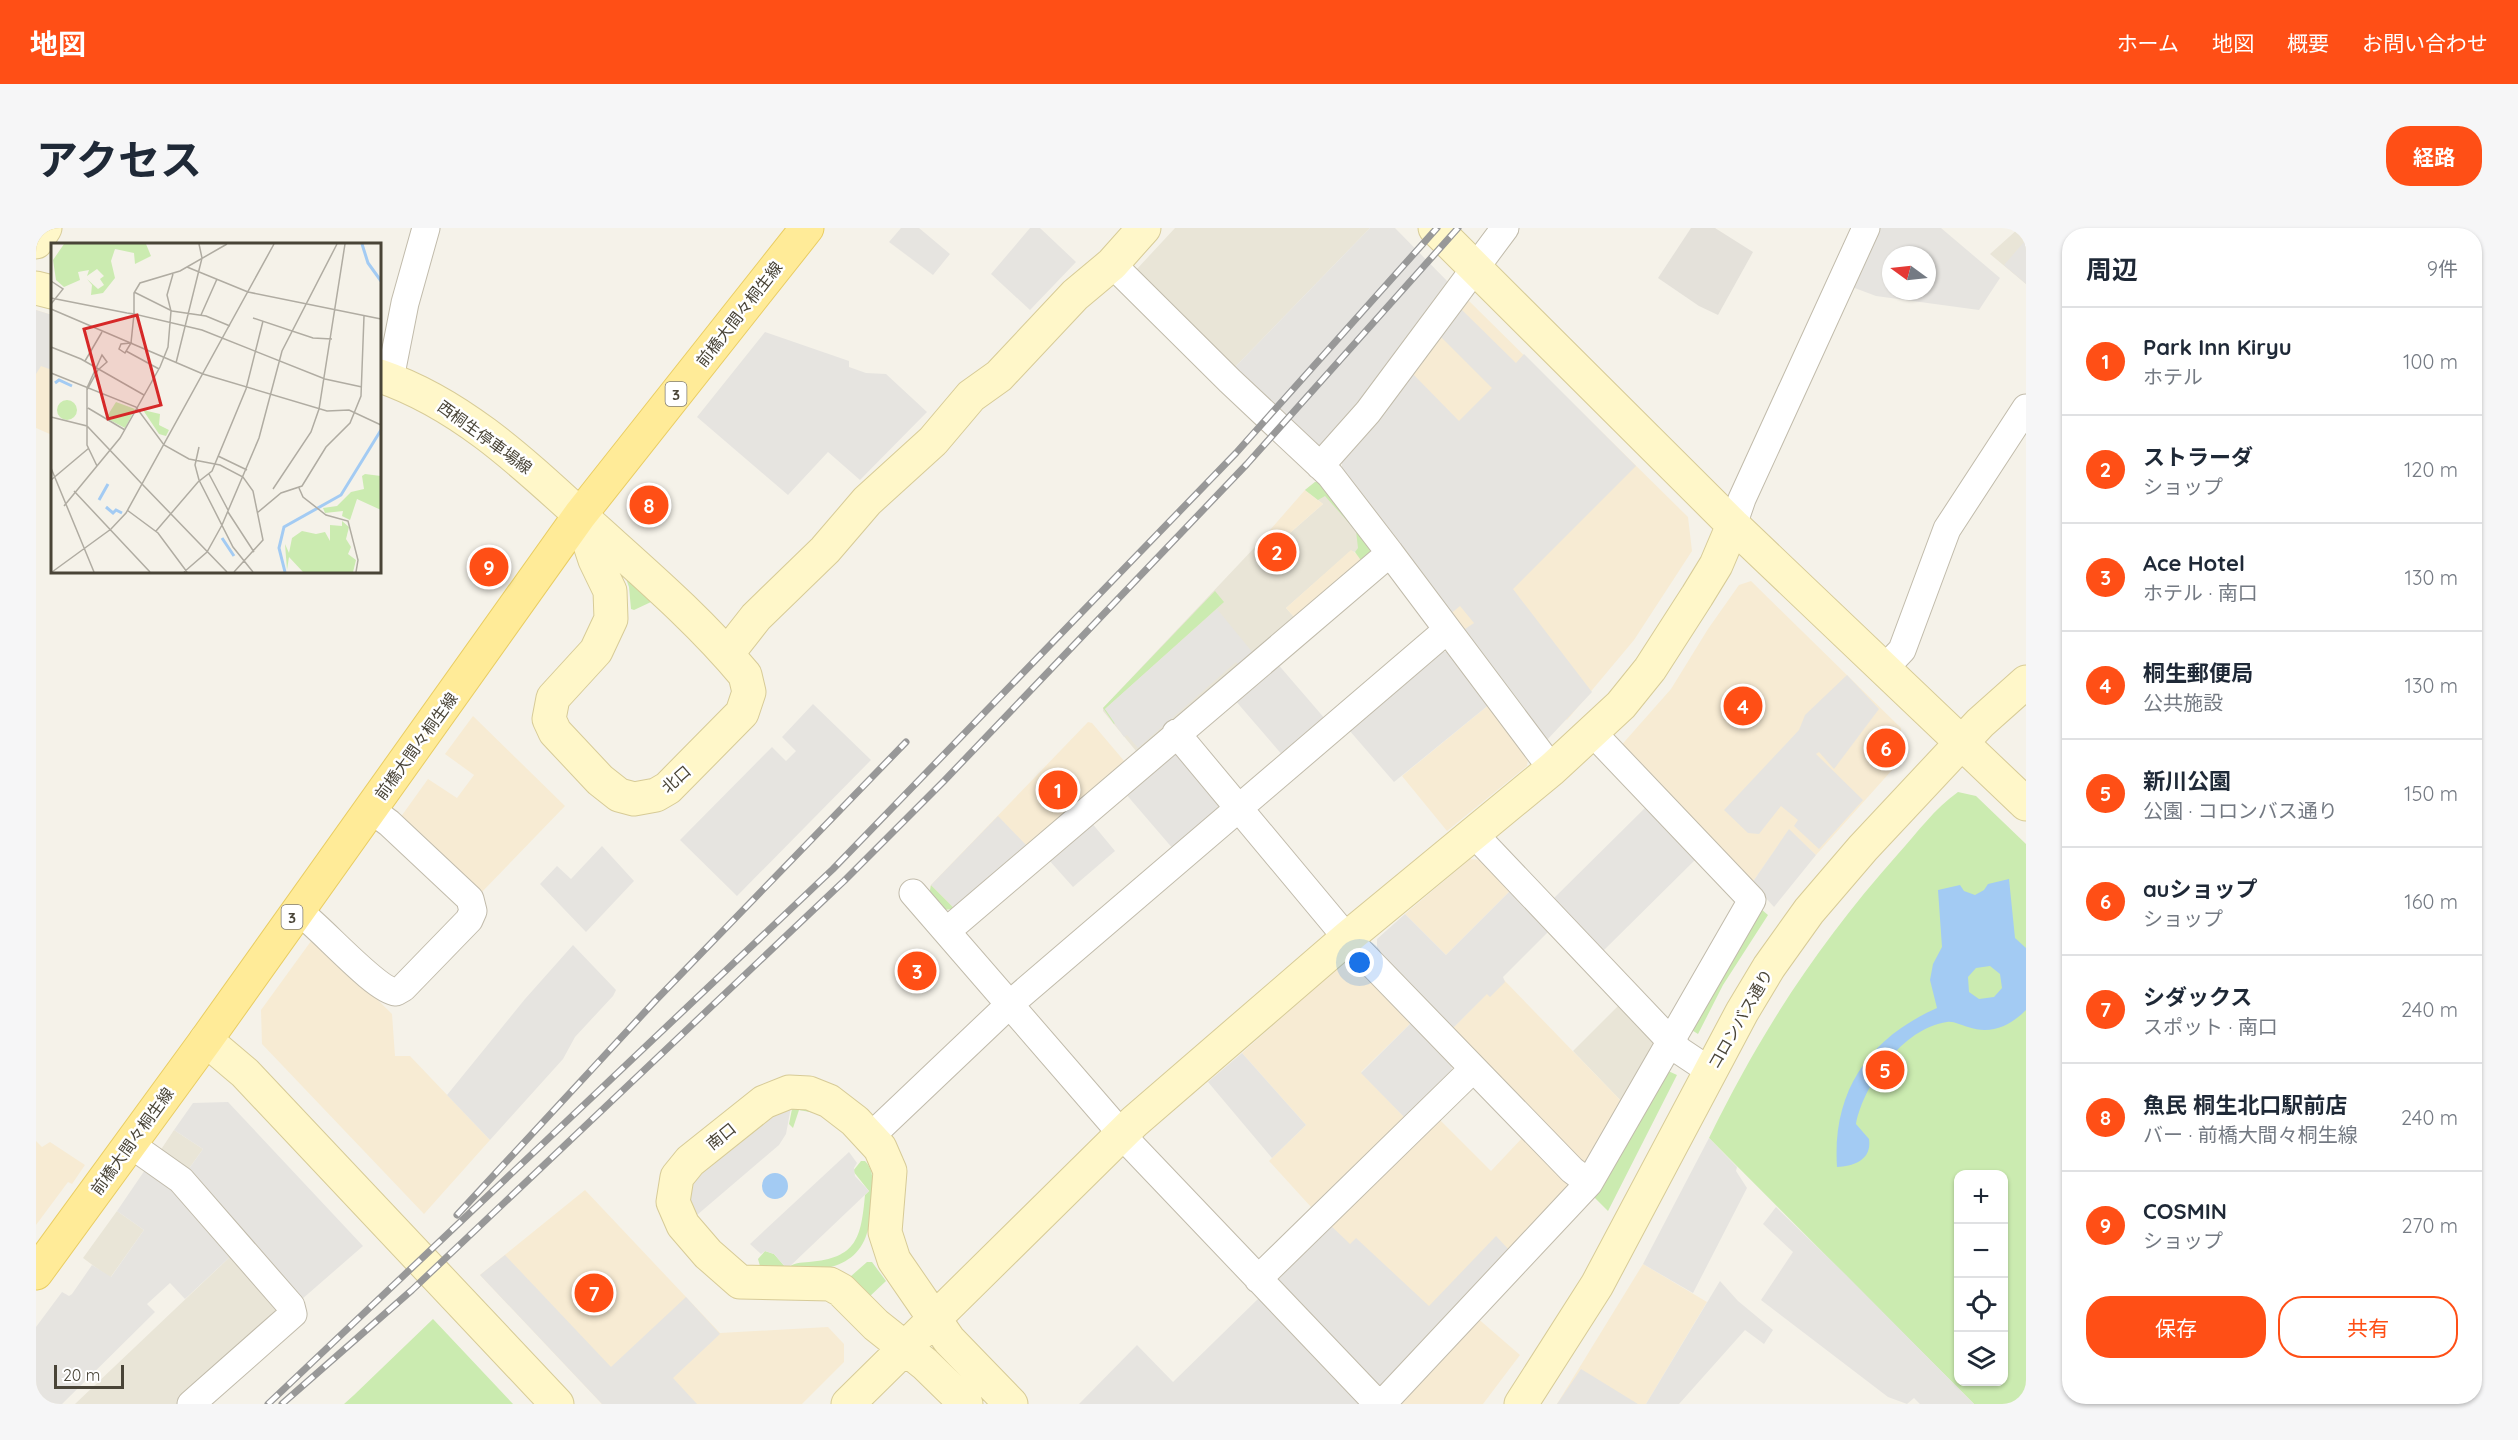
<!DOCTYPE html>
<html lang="ja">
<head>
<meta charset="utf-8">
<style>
	:root { --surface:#fff; --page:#f6f6f7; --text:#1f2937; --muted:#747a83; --line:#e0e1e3; --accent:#ff4f16 }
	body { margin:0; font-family:Quicksand,"Noto Sans JP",sans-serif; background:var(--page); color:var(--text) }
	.controls { position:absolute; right:18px; bottom:18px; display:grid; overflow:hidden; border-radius:12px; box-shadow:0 2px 4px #0004 }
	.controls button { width:54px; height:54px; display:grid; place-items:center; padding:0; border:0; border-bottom:2px solid var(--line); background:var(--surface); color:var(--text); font:30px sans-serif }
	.compass { position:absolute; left:1846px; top:18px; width:54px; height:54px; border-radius:50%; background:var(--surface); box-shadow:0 2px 4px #0004; rotate:285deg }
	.scale { position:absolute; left:18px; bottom:15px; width:70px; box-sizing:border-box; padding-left:6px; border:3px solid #494437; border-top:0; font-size:16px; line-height:21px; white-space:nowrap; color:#494437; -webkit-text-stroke:4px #fff; paint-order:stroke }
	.you { position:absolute; left:1324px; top:735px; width:21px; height:21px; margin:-15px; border:4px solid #fff; border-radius:50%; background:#1a73e8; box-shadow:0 0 0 9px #1a73e833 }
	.badge { display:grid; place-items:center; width:39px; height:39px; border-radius:50%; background:var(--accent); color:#fff; font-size:20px; font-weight:700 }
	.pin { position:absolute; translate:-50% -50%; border:3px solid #fff; box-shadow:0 2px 6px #0006 }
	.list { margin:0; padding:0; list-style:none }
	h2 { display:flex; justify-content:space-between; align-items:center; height:78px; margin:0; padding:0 24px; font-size:26px }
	h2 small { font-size:20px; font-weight:400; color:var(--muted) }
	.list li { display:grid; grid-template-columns:39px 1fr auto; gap:18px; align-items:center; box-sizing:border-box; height:108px; padding:0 24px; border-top:2px solid var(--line) }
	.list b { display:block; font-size:22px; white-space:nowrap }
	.list p { margin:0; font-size:20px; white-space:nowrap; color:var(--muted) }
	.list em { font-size:20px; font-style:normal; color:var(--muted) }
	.actions { display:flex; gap:12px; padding:18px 24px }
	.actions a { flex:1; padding:14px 0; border:2px solid var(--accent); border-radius:24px; text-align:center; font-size:21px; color:var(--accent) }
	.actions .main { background:var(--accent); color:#fff }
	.icon { flex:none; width:33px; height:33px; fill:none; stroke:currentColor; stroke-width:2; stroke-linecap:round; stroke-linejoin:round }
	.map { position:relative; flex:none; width:1990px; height:1176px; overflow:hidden; border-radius:24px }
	header { display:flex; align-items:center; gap:36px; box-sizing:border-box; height:84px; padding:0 30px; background:var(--accent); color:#fff }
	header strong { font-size:28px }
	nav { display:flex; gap:33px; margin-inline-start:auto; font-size:21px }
	.intro { display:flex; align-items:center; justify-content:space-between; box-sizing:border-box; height:144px; padding:0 36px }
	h1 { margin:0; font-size:42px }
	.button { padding:15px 27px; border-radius:24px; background:var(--accent); color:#fff; font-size:21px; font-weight:700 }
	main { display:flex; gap:36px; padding:0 36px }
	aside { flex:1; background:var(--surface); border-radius:24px; box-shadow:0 2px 4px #0004 }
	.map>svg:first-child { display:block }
</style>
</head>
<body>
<header>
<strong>地図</strong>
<nav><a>ホーム</a><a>地図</a><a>概要</a><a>お問い合わせ</a></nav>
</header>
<div class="intro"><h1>アクセス</h1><a class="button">経路</a></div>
<main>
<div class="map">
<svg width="1990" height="1176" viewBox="0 0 1990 1176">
	<rect width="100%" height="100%" fill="#f5f2e9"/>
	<!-- residential -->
	<path fill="#e9e5d7" d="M1139 0H1334L1198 140 1100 42Z
		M1983 0H1990V56L1954 26Z
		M1279 254 1336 317 1319 324 1315 323 1250 380 1259 390 1104 524 1100 523 1067 483V480L1220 318 1229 327 1287 276 1269 262Z
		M1585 775 1617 807 1618 823 1588 876 1537 823Z
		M138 902 167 921 152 942 124 923Z
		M81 983 108 1002 74 1050 47 1030Z
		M197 1026 243 1075 241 1089 140 1176H39Z"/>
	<!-- commercial -->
	<path fill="#f7ebd3" d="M1431 71 1652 289 1656 323 1598 412 1531 492 1426 403 1306 232Z
		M0 82 16 87V207L0 200Z
		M1269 262 1287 276 1229 327 1220 318Z
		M1315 322 1328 331 1259 390 1250 380Z
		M1715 353 1865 500V532L1780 627 1753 602 1716 655 1582 521 1635 461 1672 401 1703 357Z
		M1455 475 1493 525 1491 538 1411 603 1366 548Z
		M437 488 529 578 444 666 364 590 392 551 421 570 438 547 409 526Z
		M1052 494 1056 495 1089 534 919 681 894 659 895 657Z
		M1434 631 1446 632 1476 661 1410 727 1369 686Z
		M278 709 356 786 359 828H374L454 912 388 986 226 816 225 782Z
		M1308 734 1324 735 1378 792 1325 844 1368 889 1275 979 1233 933 1270 897 1206 825Z
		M1466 750 1588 876 1555 932 1544 936 1415 802Z
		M1400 888 1455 943 1488 908 1531 954 1530 964 1352 1157 1242 1039Z
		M0 913 6 919 14 914 49 937 36 956 32 954 0 997Z
		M549 962 684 1105 792 1099 808 1116V1134L766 1176H566L444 1047Z
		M1607 1036 1671 1074 1610 1176H1521Z
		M1439 1088 1484 1127 1447 1176H1360Z"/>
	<!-- industrial -->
	<path fill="#e4e1da" d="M1655 0H1679L1717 24 1682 87 1663 78 1622 50Z"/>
	<!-- green -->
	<path fill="#cbebb0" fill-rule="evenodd" d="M1279 254H1288L1336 317 1334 325 1328 331H1324L1319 324 1322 320 1320 303 1289 268 1282 272 1269 262Z
		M588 345 616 373 615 374 598 382 595 381 593 359Z
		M1179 363 1188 374 1069 481 1080 494 1078 496 1067 480Z
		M1922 564 1940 568 1990 616V1173L1986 1176H1938L1673 910C1726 802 1782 716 1862 626 1881 605 1899 580 1922 564ZM1922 946H1968V1154H1922Z
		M895 657 919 681 906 682 893 667Z
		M1725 681 1732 687 1687 757 1662 806 1654 801Z
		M1630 842 1641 847 1572 983 1558 969 1566 960Z
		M757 876 779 885 763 882 757 900 753 896Z
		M825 933H829C840 944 836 959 835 973 834 983 835 995 831 1005 818 1049 767 1042 731 1044L724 1038 722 1031 729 1023 738 1026 751 1041C758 1034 764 1035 773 1034 821 1030 825 1010 829 967L833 963 817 943Z
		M831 1034H836L850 1053 832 1070 814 1049Z
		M397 1091 477 1176H308L318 1167Z"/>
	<!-- parking -->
	<path fill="#e6e4e0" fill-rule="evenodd" d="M865 0H883L914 26 897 47 853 14Z
		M994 0H1004L1040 34 994 82 955 46Z
		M1334 0H1359L1415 57 1288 220 1281 221 1198 140Z
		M1842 0H1905L1964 50 1943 82 1840 68 1816 59ZM1855 27H1891V63H1855Z
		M1988 14 1990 16V56L1968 37Z
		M1425 81 1480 135 1488 126 1600 238 1477 361 1556 464 1510 513 1426 403 1438 395 1424 378 1413 387 1306 242V232L1376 145 1423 193 1456 160 1404 108Z
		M0 82 16 87V142L5 138 0 146Z
		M729 104 813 133V139L830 145 850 146 891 184 824 252 792 224 752 267 661 189Z
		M1181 381 1217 425 1204 438 1200 434 1102 520 1091 507 1088 509 1069 481Z
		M1403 424H1416L1455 475 1358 554 1313 502Z
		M1240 434 1290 492 1248 529 1198 471Z
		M1811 447 1843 481 1798 541 1783 524 1780 526 1827 572 1783 621 1758 598 1762 592 1745 578 1723 606 1712 605 1688 582 1763 502 1769 487Z
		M777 476 835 532 701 668 644 612 736 519 750 533 760 523 746 509Z
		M1134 525 1148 526 1185 571 1183 583 1138 622 1089 565Z
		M1611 578 1662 629 1565 725 1515 673Z
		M962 588 992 619 919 681 895 657Z
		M1055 594 1079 623 1037 659 1012 631Z
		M1753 601 1780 627 1738 679 1716 655Z
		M566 618 598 653 550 704 504 656 521 638 535 651Z
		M1476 661 1514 702 1467 749 1469 754 1454 769 1451 766 1415 802 1341 724V711L1369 686 1410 727Z
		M537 717 580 762 577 768 539 809 527 831 454 912 411 867 489 771Z
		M1378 792 1415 830 1416 844 1368 889 1325 845Z
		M1206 825 1270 897 1236 930 1172 854Z
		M192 874 327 1018 265 1072 152 942 167 921 138 902 157 875Z
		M755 879 750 906 743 917 661 987 653 971 654 955 736 884Z
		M1673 910 1701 939 1700 943 1711 960 1657 1065 1607 1036Z
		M813 924 821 935 818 940 819 948 833 963 751 1041 738 1026 729 1023 725 1026 714 1016Z
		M111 939 141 960 197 1026 149 1071 134 1055 111 1076 119 1084 26 1176H0V1099L26 1064 33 1068 36 1066 56 1037 75 1049 108 1002 81 983Z
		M1740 979 1810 1047 1938 1176H1884L1878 1170 1871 1176 1852 1169 1725 1072 1757 1024 1727 996Z
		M1290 993 1314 1016 1320 1010 1393 1078 1460 1008 1475 1024 1352 1157H1338L1241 1052 1242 1039Z
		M469 1027 575 1139 650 1069 684 1106 637 1150 661 1176H566L444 1047Z
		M1684 1053 1702 1073 1737 1102 1728 1116 1709 1102 1643 1176H1610Z
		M1225 1068 1325 1176H1043L1101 1117 1137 1154Z
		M1545 1141 1602 1176H1521Z"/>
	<!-- water -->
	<path fill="#a3cbf3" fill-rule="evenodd" d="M1973 651 1979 710 1990 720V782C1974 798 1955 807 1932 799 1924 797 1918 793 1911 794 1867 800 1828 856 1820 896L1833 911C1836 932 1818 938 1801 939 1796 863 1833 810 1901 780L1894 752 1897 736 1906 719 1902 662 1924 657 1928 663 1939 667 1948 662 1952 656ZM1954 738 1964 746 1966 760 1958 769 1943 771 1933 764 1932 749 1940 740Z
		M726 958a13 13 0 1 1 26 0a13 13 0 1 1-26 0Z"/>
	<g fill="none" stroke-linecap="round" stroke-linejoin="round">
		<!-- street casing -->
		<g stroke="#c1bbab" stroke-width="29">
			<path id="street" d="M1076 36 1194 153 1294 247 1354 325
				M354 151 369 75 390 0
				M1284 238 1332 184 1469 0
				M1697 297 1706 271 1830 0
				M1847 442 1866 422 1911 301 1990 180
				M1140 505 1311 710 1536 942 1553 955
				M1437 605 1644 823 1674 843
				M877 665 1097 919 1342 1176
				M261 682C284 698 339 762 360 764L367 760 433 692 437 683 434 671 353 595 334 581
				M912 702 1354 325 1516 541
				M834 909 974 776 1411 402
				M94 916 145 952 255 1078 257 1086 155 1176
				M1222 1051 1437 841
				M1346 1176 1553 955 1716 672 1556 504"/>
		</g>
		<!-- secondary casing -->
		<g stroke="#d7cb97" stroke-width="35">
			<path id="secondary" d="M1399 0 1697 297 1990 576
				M0 14 9 0
				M0 60 16 64
				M344 148C423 175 484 232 545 288 601 339 660 388 709 447L713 464 706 485 632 560 620 567 598 571 583 567 564 552 519 504 513 491 517 470 560 423 575 391 574 363 559 332 544 287
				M691 426 720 389 789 322 831 273 897 213 935 168 963 148 1039 67 1076 36 1108 0
				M170 812 209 845 521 1176
				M812 1176 1098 894 1311 710 1516 541 1585 477 1614 441 1661 368 1680 337 1697 297
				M930 1176 889 1136 840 1097 805 1062 794 1056 704 1054 672 1026 647 997 637 974 641 949 654 933 728 874 753 864 773 865 793 873 819 893 844 920 854 943 849 1004 858 1032 913 1112 975 1176
				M1485 1176 1561 1057 1706 784 1733 739 1773 683 1827 620 1944 495 1990 454"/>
		</g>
		<!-- primary casing -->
		<g stroke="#e9cd63" stroke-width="35">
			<path id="primary" d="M0 1045 170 812 544 287 771 0"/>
		</g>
		<!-- street -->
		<use href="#street" stroke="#fff" stroke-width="27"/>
		<!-- secondary -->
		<use href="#secondary" stroke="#fff7c9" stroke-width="33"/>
		<!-- primary -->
		<use href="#primary" stroke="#ffeb98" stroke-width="33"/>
		<!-- rail casing -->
		<g stroke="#989898" stroke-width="7">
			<path id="rail" d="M421 987 619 773 870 514
				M232 1176 797 641 1200 225 1401 0
				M246 1176 376 1062 808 653 908 553 1211 236 1422 0"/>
		</g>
		<!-- rail -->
		<use href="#rail" stroke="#fff" stroke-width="4.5" stroke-dasharray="14" stroke-linecap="butt"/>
	</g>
	<g text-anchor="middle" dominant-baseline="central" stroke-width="5" stroke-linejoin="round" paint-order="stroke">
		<!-- shield labels -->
		<g fill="#fff" stroke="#807c73" stroke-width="1.5">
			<rect x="629.5" y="154" width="21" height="24" rx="4.5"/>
			<rect x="245.5" y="677" width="21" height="24" rx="4.5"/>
		</g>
		<g font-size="15" font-weight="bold" fill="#494437">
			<text x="640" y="166">3</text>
			<text x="256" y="689">3</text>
		</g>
		<!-- street labels -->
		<g font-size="16" fill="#494437" stroke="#fff">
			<text transform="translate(703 86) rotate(-52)">前橋大間々桐生線</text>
			<text transform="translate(449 209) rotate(36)">西桐生停車場線</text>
			<text transform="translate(380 518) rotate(-54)">前橋大間々桐生線</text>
			<text transform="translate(640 551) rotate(-41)">北口</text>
			<text transform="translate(1704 791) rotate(-60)">コロンバス通り</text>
			<text transform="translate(685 908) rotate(-39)">南口</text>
			<text transform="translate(96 913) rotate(-54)">前橋大間々桐生線</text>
		</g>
	</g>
	<!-- overview -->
	<g transform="translate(15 15)">
		<rect width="330" height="330" fill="#f5f2e9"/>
		<path d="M13 1H95L100 13 84 21 83 10 64 6 60 18 64 35 52 50 40 52 41 42 36 36 47 46 53 42 49 36 53 33 46 26 36 33 38 27 27 29 29 37 13 44 5 37 2 17ZM6 167a10 10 0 1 1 20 0a10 10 0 1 1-20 0ZM65 159 84 166 74 185 55 175ZM92 167 109 171 108 182 118 187 115 193 108 191ZM314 231 330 233V267L306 256 299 277 291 273 292 268 274 270 272 265 286 263 300 249 313 246 311 233ZM291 278 298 284 295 296 300 304 297 311 305 317 302 329H252L238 314 236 327 234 301 238 310 241 295 251 288 265 291 274 289 279 298V282L291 283Z" fill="#cbebb0"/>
		<path fill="none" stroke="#a3cbf3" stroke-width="3" d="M311 1 317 20 330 38M4 140 8 137 21 143M48 257 57 241M55 264 62 270 65 267 71 270M171 295 183 313M234 329 228 305 233 284 290 252 330 187"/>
		<path fill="none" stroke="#b0aca2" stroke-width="1.5" d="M176 1 129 28 89 40 83 50V71L151 87 274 136 311 144M136 24 197 49M0 38 12 46 0 61M83 49 121 68 155 73 179 83M197 49 330 76M0 55 76 70M0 66 152 131M76 70 83 71 80 100M150 72 166 36M202 75 262 95 281 96M80 100 74 110 68 106 70 101ZM0 104 30 116 93 152M75 108 108 126M34 118 51 89M125 120 151 15 148 1M0 130 85 164 113 202 138 216 169 222 192 234 202 248 212 297 183 329M152 131 276 168 298 167 330 182M36 147 47 127 56 119 51 112 36 145V202L46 223M37 165 74 187M0 174 36 183 91 241M148 204 144 222 148 237 182 304 202 329M167 213 196 227M0 225 43 329M158 231 177 267M0 237 38 205M91 241 176 329M248 245 252 254 275 272 297 278 307 317 305 329M222 246 260 189 268 166 294 1M23 248 99 329M13 263 69 195 109 124 117 104 120 68 116 52 122 31M76 267 107 290 136 329M177 269 203 309M206 270 230 250 251 243 275 204 299 180 310 153 313 73M105 288 147 239 161 228 195 146 212 78M1 329 60 286 75 270 223 1M133 329 156 309 171 282 208 195 231 108 286 1"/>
		<path fill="#d62828" fill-opacity="0.15" stroke="#d62828" stroke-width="3" d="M86 72 110 162 57 176 33 86Z"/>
		<rect width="330" height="330" fill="none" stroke="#494437" stroke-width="3"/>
	</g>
</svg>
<div class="controls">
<button>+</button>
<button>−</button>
<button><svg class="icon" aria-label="locate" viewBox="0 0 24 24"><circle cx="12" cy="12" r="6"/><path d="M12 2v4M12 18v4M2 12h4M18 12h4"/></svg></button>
<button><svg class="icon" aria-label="layers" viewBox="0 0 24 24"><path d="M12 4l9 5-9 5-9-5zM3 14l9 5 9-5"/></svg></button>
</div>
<svg class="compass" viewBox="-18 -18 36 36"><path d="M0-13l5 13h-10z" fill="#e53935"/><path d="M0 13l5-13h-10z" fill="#747a83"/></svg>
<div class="scale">20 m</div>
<div class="you"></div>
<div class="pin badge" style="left:1022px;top:562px">1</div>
<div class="pin badge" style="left:1241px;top:324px">2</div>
<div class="pin badge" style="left:881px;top:743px">3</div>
<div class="pin badge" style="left:1707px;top:478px">4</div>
<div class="pin badge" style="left:1849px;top:842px">5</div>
<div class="pin badge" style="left:1850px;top:520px">6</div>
<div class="pin badge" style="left:558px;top:1065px">7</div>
<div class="pin badge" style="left:613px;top:277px">8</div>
<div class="pin badge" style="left:453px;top:339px">9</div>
</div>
<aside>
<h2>周辺<small>9件</small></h2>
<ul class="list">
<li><span class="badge">1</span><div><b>Park Inn Kiryu</b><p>ホテル</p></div><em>100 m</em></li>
<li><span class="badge">2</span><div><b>ストラーダ</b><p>ショップ</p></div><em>120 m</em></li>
<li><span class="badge">3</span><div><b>Ace Hotel</b><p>ホテル · 南口</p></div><em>130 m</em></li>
<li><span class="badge">4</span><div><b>桐生郵便局</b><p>公共施設</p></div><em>130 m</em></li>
<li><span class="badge">5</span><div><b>新川公園</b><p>公園 · コロンバス通り</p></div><em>150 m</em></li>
<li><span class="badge">6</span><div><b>auショップ</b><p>ショップ</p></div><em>160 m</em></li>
<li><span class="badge">7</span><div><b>シダックス</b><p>スポット · 南口</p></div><em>240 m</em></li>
<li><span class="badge">8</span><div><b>魚民 桐生北口駅前店</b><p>バー · 前橋大間々桐生線</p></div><em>240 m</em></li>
<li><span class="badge">9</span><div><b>COSMIN</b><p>ショップ</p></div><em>270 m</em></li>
</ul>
<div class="actions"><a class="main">保存</a><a>共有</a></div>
</aside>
</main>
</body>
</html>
